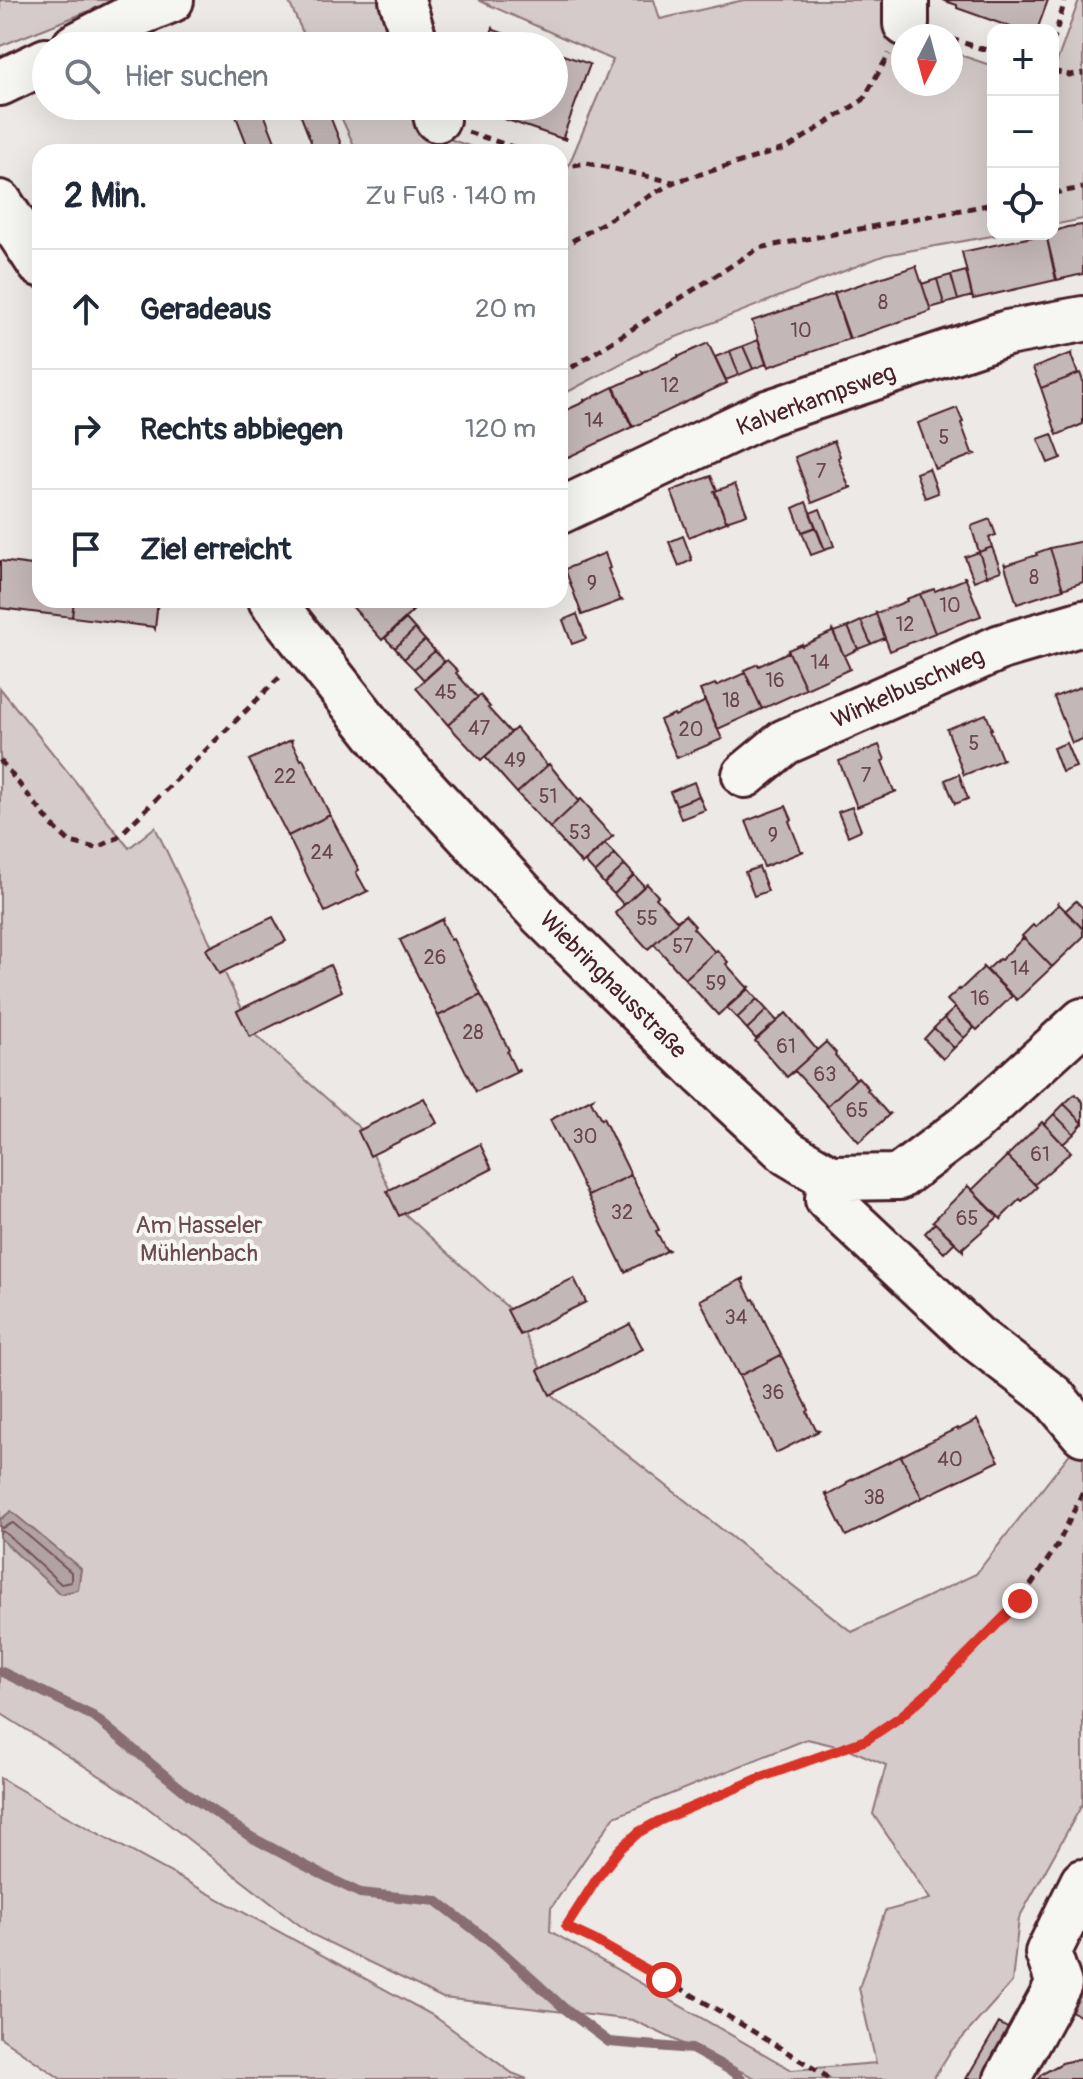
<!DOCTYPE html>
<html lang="de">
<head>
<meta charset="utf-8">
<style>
	:root { --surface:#fff; --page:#f6f6f7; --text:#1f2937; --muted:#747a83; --line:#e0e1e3 }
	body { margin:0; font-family:Pangolin,sans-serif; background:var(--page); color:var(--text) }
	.controls { position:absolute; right:24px; top:24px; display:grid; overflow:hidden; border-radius:16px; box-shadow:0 8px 32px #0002 }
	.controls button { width:72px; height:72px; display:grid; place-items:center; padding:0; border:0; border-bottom:2px solid var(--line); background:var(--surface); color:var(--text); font:40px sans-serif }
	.compass { position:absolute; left:891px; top:24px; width:72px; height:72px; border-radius:50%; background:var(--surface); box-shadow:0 8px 32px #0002; rotate:186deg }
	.stop { position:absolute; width:24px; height:24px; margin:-18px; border:6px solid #d93025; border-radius:50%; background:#fff }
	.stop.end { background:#d93025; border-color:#fff; box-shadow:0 2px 8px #0008 }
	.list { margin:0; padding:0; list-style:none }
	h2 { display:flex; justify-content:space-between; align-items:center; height:104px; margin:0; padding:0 32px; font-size:34px }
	h2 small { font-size:26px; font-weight:400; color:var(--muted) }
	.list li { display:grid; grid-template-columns:52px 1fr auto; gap:24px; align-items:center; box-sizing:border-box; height:120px; padding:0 32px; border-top:2px solid var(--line) }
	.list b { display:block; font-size:30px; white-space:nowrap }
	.list em { font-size:26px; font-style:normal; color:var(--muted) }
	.icon { flex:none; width:44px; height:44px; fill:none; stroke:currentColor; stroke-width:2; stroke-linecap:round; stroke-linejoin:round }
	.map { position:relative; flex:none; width:1083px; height:2079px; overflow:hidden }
	.search { position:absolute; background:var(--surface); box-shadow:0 8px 32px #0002; left:32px; top:32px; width:536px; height:88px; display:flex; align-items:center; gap:20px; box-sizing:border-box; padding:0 28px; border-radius:44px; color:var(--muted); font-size:30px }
	.panel { position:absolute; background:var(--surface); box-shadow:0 8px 32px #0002; left:32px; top:144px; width:536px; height:464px; border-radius:24px }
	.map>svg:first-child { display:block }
</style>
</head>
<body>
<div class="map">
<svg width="1083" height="2079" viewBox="0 0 1083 2079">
	<rect width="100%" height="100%" fill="#ece9e6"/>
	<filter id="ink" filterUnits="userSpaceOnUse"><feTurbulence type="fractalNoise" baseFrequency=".0125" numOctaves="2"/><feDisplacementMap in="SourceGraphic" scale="16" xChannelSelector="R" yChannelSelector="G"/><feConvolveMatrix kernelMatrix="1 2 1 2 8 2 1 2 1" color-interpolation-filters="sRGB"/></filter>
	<g filter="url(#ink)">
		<!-- green -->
		<path fill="#d4cbca" stroke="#8f757a" stroke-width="2" fill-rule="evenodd" d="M0 0H117L0 46Z
			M288 0H384L398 46H309Z
			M478 0H654L660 19 744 0H886L885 28 907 36H903V84H951V52L993 66V234H1003L885 255 656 345 560 396V178L563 179 613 60Z
			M1079 0H1083V219L1053 225V73Z
			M336 106H416L424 130 486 152H357Z
			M0 688 129 848 155 827 254 1034 361 1129 395 1201 404 1213 516 1315 554 1397 852 1632 976 1574 1078 1443 1083 1431V1803L1019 1918 1012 1982 950 2052 933 2079H757L633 2020 443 1998 311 1934 135 1798 0 1713ZM807 1739 849 1749 886 1765 873 1814 930 1899 885 1911 859 1988 876 2063 792 2070 550 1931 551 1908 614 1817Z
			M0 1778 57 1811 434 2016 512 2073 527 2079H61L0 2037Z"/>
		<!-- water -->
		<path fill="#b1a2a3" stroke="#886e73" stroke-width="2" d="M11 1511 81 1569 78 1590 60 1594 0 1538V1520Z"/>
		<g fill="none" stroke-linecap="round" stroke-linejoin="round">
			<!-- shore -->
			<path stroke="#73535b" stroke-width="2" d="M0 1526 2 1528 13 1523 71 1572V1582L61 1584 8 1535 2 1531 0 1533"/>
			<!-- stream -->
			<path stroke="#886e73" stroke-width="10" d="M0 1671 93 1716 189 1795 251 1837 321 1874 360 1893 437 1901 498 1948 565 2009 609 2042 692 2049 734 2072 741 2079"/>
		</g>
		<!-- building -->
		<path fill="#c4b7b7" stroke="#4a1f2b" stroke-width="2" d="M942 0H1048L1037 30H1024L1017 27 1016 29 957 8V5Z
			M493 28 494 30 538 46H486Z
			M554 52 590 64 563 137 566 138V140L484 112V110L473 106H554Z
			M232 106H261L279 152H250Z
			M297 106H326L344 152H315Z
			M1083 225V274L1057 280 1046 234H1053V232L1067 227Z
			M1046 234 1056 280 973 299 962 252Z
			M916 266 931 311 850 339 834 293Z
			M966 271 972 296 958 300 951 275Z
			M951 275 958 300 944 304 937 279Z
			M937 279 944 304 930 308 922 284Z
			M834 294 849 339 768 367 752 321Z
			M758 340 766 364 753 369 743 346Z
			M708 343 727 383 633 427 614 387 643 374 642 372 644 373 678 357V355L680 356Z
			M743 346 753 369 739 375 730 351Z
			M730 351 739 375 726 380 715 357Z
			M1072 353 1071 355 1078 374 1041 388 1033 368Z
			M1080 373 1083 381V424L1057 435 1041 388Z
			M613 387 632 427 560 461V413L584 402V399L585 401Z
			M957 408 963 422 961 423 972 453 975 454 935 469 918 423Z
			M1052 434 1061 458 1048 463 1038 439Z
			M834 441 840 456 838 458 849 487H852L812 503 795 457Z
			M929 468 938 493 925 498 916 473Z
			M711 476 717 490 714 491 726 521H729L689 537 671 491Z
			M735 484 747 514 726 521 715 491Z
			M806 502 816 527 802 532 793 508Z
			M820 509 834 546 824 549 810 513Z
			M990 519 996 535 989 537 992 547 979 552 971 526Z
			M816 527 825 550 811 555 802 532Z
			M683 536 692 560 679 566 669 542Z
			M1083 541V582L1063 589 1050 548Z
			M992 547 1001 571 987 576 979 552Z
			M1050 548 1063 589 1017 604 1004 563 1006 565 1037 555 1036 553Z
			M979 552 987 576 974 581 965 557Z
			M605 553 610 568 608 569 620 599 622 600 582 615 565 569Z
			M0 561 40 566V600H74L72 617 0 608Z
			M964 577H965L981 616 935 633 920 594 934 589 935 591 965 579Z
			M920 594 935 633 890 651 875 611 877 613 907 601 906 599Z
			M74 600H158L155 629 154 627 72 617Z
			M354 600H401L411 611 414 610 382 640 350 604Z
			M577 614 586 639 572 644 563 620Z
			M876 614 885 638 871 644 861 621Z
			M406 619 415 629 395 648 385 638Z
			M861 621 871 644 858 649 848 627Z
			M848 627 858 649 844 656 833 632Z
			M415 629 425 640 404 659 395 648Z
			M832 629 850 669 806 689 788 650 802 644V646L832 632Z
			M425 640 435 651 414 669 404 659Z
			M788 650 806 689 762 709 744 670 758 664 759 666 788 652Z
			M435 651 444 662 424 680 414 669Z
			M447 660 458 671 456 673 477 697 480 695 448 725 416 688Z
			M744 670 762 709 718 729 700 690 715 684 716 686 745 673Z
			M1083 686V739L1072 743 1054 697Z
			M480 695 490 707 488 708 510 732 513 731 481 760 448 725Z
			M704 699 722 739 677 758 660 720 674 714 675 716 704 702Z
			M986 714 992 729H990L1002 759H1004L964 775 947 729Z
			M516 728 547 765 549 764 517 793 485 757Z
			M293 739 291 741 301 760 303 759 330 815 288 836 249 760Z
			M1066 743 1076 767 1062 772 1053 748Z
			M879 745 885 760 882 761 894 791H897L857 807 839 761Z
			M549 764 579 801 581 799 550 828 517 793Z
			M959 774 968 799 955 804 945 780Z
			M694 782 699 796 676 805 670 792Z
			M699 796 705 810 681 819 676 805Z
			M581 799 592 811 590 812 612 836 614 835 582 864 550 828Z
			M786 806 792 820 789 821 801 851H804L764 867 746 821Z
			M852 807 861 830 848 836 838 812Z
			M330 815 359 870 356 872 366 890 368 891 325 912 288 836Z
			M605 844 615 854 595 873 585 862Z
			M615 854 625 865 604 884 595 873Z
			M625 865 634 875 614 894 604 884Z
			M759 867 768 891 754 896 745 872Z
			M634 875 644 886 624 905 614 894Z
			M647 884 658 896 656 898 677 921 685 915 648 949 615 913Z
			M1076 901 1083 908V929L1065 911Z
			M1057 902 1083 929V937L1052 967 1022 936 1033 925 1035 927 1058 905Z
			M685 915 695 926 693 928 715 952 717 950 685 979 654 944 648 949Z
			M273 917 286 941 219 974 206 949Z
			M443 919 442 921 451 940 453 939 481 995 438 1016 400 940Z
			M1022 936 1052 967 1017 1000 987 970 999 959 1001 960 1023 938Z
			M717 950 728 962 726 964 747 987 750 986 718 1015 685 979Z
			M330 965 342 991 250 1037 237 1011Z
			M982 966 1012 996 977 1030 947 1000 959 989 960 990 983 968Z
			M748 989 757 999 737 1018 727 1008Z
			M481 995 509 1050 507 1052 516 1071 518 1069 519 1071 476 1092 438 1016Z
			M757 999 767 1010 747 1029 737 1018Z
			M955 1008 974 1028 964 1038 944 1018Z
			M767 1010 777 1021 756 1039 747 1029Z
			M786 1013 817 1050 826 1042 787 1077 755 1041Z
			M944 1018 964 1038 954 1048 934 1028Z
			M934 1028 954 1048 943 1059 924 1039Z
			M826 1042 836 1053 835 1055 856 1079 858 1077 827 1106 795 1071 787 1077Z
			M858 1077 869 1089 867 1090 888 1114 891 1113 859 1142 827 1106Z
			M1075 1094 1083 1102V1123L1064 1104Z
			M424 1098 437 1123 370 1156 358 1131Z
			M593 1098 591 1101 601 1120 603 1118 631 1175 588 1196 550 1120Z
			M1064 1104 1083 1123 1074 1134 1054 1114Z
			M1054 1114 1074 1134 1063 1144 1044 1124Z
			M1042 1122 1071 1152 1035 1184 1037 1187 1007 1156Z
			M480 1144 492 1169 399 1216 387 1191Z
			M1007 1156 1037 1187 1022 1201 1020 1199 1001 1218 1002 1220 972 1190Z
			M631 1175 658 1228 659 1230 656 1231 666 1250 668 1249 669 1250 625 1272 588 1196Z
			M968 1186 998 1217 963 1248V1251L933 1221Z
			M935 1223 955 1242 944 1253 925 1233Z
			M574 1278 586 1302 520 1335 507 1310Z
			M744 1278V1280L742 1281 752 1300 754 1299 781 1355 739 1376 700 1300Z
			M630 1324 643 1349 550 1395 538 1370Z
			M781 1355 809 1410 807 1412 816 1430 819 1431 776 1453 739 1376Z
			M976 1418 999 1461 922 1498 901 1456 957 1428 958 1430 977 1420Z
			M901 1456 922 1498 846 1536 825 1493H826L828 1495 846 1485 847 1482Z
			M1076 1981 1083 1985V2018L1062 2005Z
			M999 2023 1024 2038 999 2079H966Z
			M1083 2058V2079H1038L1042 2074 1062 2063Z"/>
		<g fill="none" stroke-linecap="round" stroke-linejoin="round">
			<!-- minor casing -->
			<g stroke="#4a1f2b" stroke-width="50">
				<path id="minor" d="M402 0 416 46
					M906 0V24
					M75 46 137 14 171 0
					M0 83 46 61
					M434 106 437 119
					M0 203 40 264
					M560 511 767 413 1007 333 1083 319
					M271 600 390 751 541 914 704 1075 788 1153 830 1178 828 1199 976 1338 1053 1397 1083 1433
					M745 775 785 742 1001 647 1083 623
					M830 1178 899 1177 971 1123 1083 1021
					M1007 2079 1059 1984 1048 1953 1083 1882"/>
			</g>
			<!-- path -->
			<path stroke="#4a1f2b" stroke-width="5" stroke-dasharray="8 6" stroke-linecap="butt" d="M951 39 993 52
				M1053 43 1065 0
				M1053 71 1069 75 1083 73
				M468 132 528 152
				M560 163 568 166 587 163 673 182
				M1053 193 1083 188
				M560 248 674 182 787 148 863 100 889 54
				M560 375 759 248 993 204
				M0 760 53 826 70 842 96 848 117 838 282 675
				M828 2079 823 2074C739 2023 655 1970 566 1927L598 1877 620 1849 639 1832 659 1821 762 1777 866 1740 900 1717 935 1687 1020 1601 1057 1546 1083 1492"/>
			<!-- minor -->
			<use href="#minor" stroke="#f6f6f2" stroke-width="44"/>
		</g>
	</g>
	<g fill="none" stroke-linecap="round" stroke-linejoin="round" filter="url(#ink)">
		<!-- route -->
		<path stroke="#d93025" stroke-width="10" d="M664 1980 594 1940 566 1927 598 1877 620 1849 639 1832 659 1821 762 1777 866 1740 900 1717 935 1687 1020 1601"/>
	</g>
	<g text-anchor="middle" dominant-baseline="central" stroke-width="8" stroke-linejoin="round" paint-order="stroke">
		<!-- number labels -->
		<g font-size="20" fill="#68454e">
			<text x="883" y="302">8</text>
			<text x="801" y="330">10</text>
			<text x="670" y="385">12</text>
			<text x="594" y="420">14</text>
			<text x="944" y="437">5</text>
			<text x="821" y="471">7</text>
			<text x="1034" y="577">8</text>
			<text x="592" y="583">9</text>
			<text x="950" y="605">10</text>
			<text x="905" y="624">12</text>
			<text x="820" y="662">14</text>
			<text x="775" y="680">16</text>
			<text x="446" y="692">45</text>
			<text x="731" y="700">18</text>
			<text x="479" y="728">47</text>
			<text x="691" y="729">20</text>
			<text x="974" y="743">5</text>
			<text x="515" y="760">49</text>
			<text x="866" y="775">7</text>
			<text x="285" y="776">22</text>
			<text x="548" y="796">51</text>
			<text x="580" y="832">53</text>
			<text x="773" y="835">9</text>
			<text x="322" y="852">24</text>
			<text x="647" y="918">55</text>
			<text x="683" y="946">57</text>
			<text x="435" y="957">26</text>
			<text x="1020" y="968">14</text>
			<text x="716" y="983">59</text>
			<text x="980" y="998">16</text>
			<text x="473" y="1032">28</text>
			<text x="786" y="1046">61</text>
			<text x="825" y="1074">63</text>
			<text x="857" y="1110">65</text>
			<text x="585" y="1136">30</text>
			<text x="1040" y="1154">61</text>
			<text x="622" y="1212">32</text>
			<text x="967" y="1218">65</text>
			<text x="736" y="1317">34</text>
			<text x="773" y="1392">36</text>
			<text x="950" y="1459">40</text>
			<text x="874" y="1497">38</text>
		</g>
		<!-- street labels -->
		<g font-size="24" fill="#4a1f2b" stroke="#f6f6f2">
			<text transform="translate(816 400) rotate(-20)">Kalverkampsweg</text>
			<text transform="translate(908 688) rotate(-24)">Winkelbuschweg</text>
			<text transform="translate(613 985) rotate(45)">Wiebringhausstraße</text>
		</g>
		<!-- park labels -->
		<g font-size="24" fill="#6c4a53" stroke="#f6f6f2">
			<text x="199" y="1225">Am Hasseler<tspan x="199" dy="28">Mühlenbach</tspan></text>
		</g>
	</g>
</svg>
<div class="controls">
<button>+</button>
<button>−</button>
<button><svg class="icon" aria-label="locate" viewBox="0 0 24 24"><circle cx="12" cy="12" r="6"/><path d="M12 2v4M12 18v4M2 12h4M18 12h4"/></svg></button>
</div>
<svg class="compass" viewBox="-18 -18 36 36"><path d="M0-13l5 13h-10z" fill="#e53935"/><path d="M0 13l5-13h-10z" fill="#747a83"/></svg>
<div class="stop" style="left:664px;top:1980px"></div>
<div class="stop end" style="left:1020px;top:1601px"></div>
<div class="search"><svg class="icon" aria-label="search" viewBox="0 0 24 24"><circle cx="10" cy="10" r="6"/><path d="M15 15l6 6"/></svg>Hier suchen</div>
<section class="panel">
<h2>2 Min.<small>Zu Fuß · 140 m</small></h2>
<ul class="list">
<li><svg class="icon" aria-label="ahead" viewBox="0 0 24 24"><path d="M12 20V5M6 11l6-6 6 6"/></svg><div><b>Geradeaus</b></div><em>20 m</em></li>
<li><svg class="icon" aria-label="right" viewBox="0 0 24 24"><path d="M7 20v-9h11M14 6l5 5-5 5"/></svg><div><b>Rechts abbiegen</b></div><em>120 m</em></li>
<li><svg class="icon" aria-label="arrive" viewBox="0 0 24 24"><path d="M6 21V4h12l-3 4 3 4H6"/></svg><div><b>Ziel erreicht</b></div></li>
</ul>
</section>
</div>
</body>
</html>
